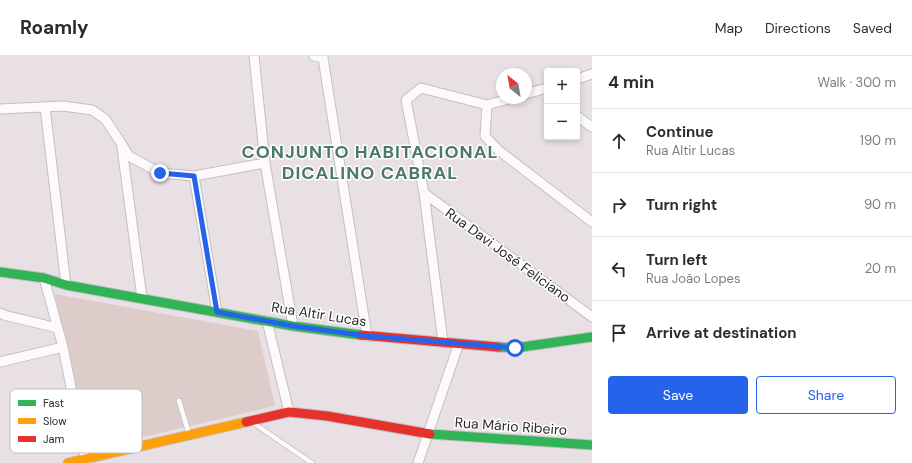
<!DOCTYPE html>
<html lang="en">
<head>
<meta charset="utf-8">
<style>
	:root { --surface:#fff; --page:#f7f7f7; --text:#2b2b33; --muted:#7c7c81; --line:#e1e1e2; --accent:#2563eb }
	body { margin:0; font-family:"DM Sans",sans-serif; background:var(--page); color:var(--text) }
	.controls { position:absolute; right:12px; top:12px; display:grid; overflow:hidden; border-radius:4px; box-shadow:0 2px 6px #0003 }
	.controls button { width:36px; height:36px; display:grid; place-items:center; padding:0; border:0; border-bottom:1px solid var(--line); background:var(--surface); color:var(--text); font:20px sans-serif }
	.compass { position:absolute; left:496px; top:12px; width:36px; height:36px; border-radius:50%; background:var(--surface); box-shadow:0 2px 6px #0003; rotate:329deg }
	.stop { position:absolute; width:12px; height:12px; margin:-9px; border:3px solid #2563eb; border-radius:50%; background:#fff }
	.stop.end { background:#2563eb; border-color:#fff; box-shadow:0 1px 4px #0008 }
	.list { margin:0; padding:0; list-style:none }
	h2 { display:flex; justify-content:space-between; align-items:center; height:52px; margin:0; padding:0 16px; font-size:17px }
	h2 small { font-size:13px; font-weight:400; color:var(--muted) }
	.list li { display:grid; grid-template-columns:26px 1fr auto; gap:12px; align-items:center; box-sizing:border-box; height:64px; padding:0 16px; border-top:1px solid var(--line) }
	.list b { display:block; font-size:15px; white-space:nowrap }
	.list p { margin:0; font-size:13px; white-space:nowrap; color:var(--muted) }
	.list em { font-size:13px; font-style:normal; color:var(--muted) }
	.actions { display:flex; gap:8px; padding:12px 16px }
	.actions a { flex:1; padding:9px 0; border:1px solid var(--accent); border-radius:4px; text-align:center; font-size:14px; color:var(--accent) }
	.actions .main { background:var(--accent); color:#fff }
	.icon { flex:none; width:22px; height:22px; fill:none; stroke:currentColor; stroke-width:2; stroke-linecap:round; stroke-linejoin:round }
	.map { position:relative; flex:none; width:592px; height:407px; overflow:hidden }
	header { display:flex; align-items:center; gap:24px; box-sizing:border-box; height:56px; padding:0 20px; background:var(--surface); border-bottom:1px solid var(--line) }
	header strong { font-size:19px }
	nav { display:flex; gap:22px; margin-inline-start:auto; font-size:14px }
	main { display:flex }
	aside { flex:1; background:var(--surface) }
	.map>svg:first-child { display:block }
</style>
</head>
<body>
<header>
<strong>Roamly</strong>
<nav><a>Map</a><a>Directions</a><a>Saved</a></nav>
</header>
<main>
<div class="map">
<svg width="592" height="407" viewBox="0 0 592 407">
	<rect width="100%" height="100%" fill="#e8e0e5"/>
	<!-- cemetery -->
	<path fill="#deccca" d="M55 238 258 275 275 350 89 394Z"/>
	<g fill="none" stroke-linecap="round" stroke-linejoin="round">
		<!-- lane casing -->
		<g stroke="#c2c1c2" stroke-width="6">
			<path id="lane" d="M179 345 189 378
				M252 366 312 407"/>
		</g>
		<!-- street casing -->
		<g stroke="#c2c1c2" stroke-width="11">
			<path id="street" d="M254 0 265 107 293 270
				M314 0 323 2 367 280
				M577 23 592 18
				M526 38 547 32
				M487 49 485 80 498 94 592 166
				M45 51 66 229
				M0 53 63 50 92 54 105 63 121 87 129 100 160 117 194 120 265 107
				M577 60 592 71
				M122 92 142 242
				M194 120 217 256
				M424 137 592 261
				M44 222 63 291 86 407
				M0 257 4 259 58 272
				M267 265 289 356
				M443 286 424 137 406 44 421 32 487 49 512 42
				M0 306 63 291
				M418 407 459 287"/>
		</g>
		<!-- fast casing -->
		<g stroke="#c2c1c2" stroke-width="11">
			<path id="fast" d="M0 216 44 222 66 229 293 270 361 279
				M498 291 515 292 592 281
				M430 378 592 389"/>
		</g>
		<!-- slow casing -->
		<g stroke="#c2c1c2" stroke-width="11">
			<path id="slow" d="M68 407 246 366"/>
		</g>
		<!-- jam casing -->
		<g stroke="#c2c1c2" stroke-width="11">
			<path id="jam" d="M361 279 498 291
				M246 366 289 356 327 360 430 378"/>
		</g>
		<!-- lane -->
		<use href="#lane" stroke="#fcfafb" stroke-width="4.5"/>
		<!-- street -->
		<use href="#street" stroke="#fcfafb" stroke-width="9"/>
		<!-- fast -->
		<use href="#fast" stroke="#30b455" stroke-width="9"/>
		<!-- slow -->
		<use href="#slow" stroke="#ff9f0a" stroke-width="9"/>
		<!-- jam -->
		<use href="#jam" stroke="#e5322d" stroke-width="9"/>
	</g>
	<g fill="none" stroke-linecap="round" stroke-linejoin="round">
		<!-- route -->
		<path stroke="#2563eb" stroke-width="5" d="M160 117 194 120 217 256 293 270 367 280 515 292"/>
	</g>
	<g text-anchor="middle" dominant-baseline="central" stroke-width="3" stroke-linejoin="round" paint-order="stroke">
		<!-- street labels -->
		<g font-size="14" fill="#2a2a2a" stroke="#fff">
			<text transform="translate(508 199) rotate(36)">Rua Davi José Feliciano</text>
			<text transform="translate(319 258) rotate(9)">Rua Altir Lucas</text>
			<text transform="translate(511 370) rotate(4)">Rua Mário Ribeiro</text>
		</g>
		<!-- district labels -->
		<g font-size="18" font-weight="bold" letter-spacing="1" fill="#4b7966" stroke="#fff">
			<text x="370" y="96">CONJUNTO HABITACIONAL<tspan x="370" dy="21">DICALINO CABRAL</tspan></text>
		</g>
	</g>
	<!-- legend -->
	<rect x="10" y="333" width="132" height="64" rx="6" fill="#fff" stroke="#bfbfbf" stroke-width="1"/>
	<rect x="18" y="344" width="18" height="6" fill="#30b455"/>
	<rect x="18" y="362" width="18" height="6" fill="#ff9f0a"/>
	<rect x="18" y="380" width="18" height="6" fill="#e5322d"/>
	<g font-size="11" fill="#2a2a2a">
		<text x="43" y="351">Fast</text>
		<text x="43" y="369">Slow</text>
		<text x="43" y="387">Jam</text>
	</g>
</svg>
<div class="controls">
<button>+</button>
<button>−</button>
</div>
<svg class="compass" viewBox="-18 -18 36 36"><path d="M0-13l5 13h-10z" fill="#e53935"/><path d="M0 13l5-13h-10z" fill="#7c7c81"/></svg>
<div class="stop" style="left:515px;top:292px"></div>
<div class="stop end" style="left:160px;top:117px"></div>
</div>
<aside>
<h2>4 min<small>Walk · 300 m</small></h2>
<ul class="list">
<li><svg class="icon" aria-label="ahead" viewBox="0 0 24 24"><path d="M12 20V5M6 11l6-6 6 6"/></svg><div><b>Continue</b><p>Rua Altir Lucas</p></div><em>190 m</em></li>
<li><svg class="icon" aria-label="right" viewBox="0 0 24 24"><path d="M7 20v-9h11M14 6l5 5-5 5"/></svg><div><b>Turn right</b></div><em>90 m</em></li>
<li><svg class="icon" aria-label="left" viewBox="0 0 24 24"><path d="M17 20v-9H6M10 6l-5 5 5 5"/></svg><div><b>Turn left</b><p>Rua João Lopes</p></div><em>20 m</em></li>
<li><svg class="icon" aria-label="arrive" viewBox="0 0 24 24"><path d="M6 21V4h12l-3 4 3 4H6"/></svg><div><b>Arrive at destination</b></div></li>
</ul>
<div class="actions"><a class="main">Save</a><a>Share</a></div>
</aside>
</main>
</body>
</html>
